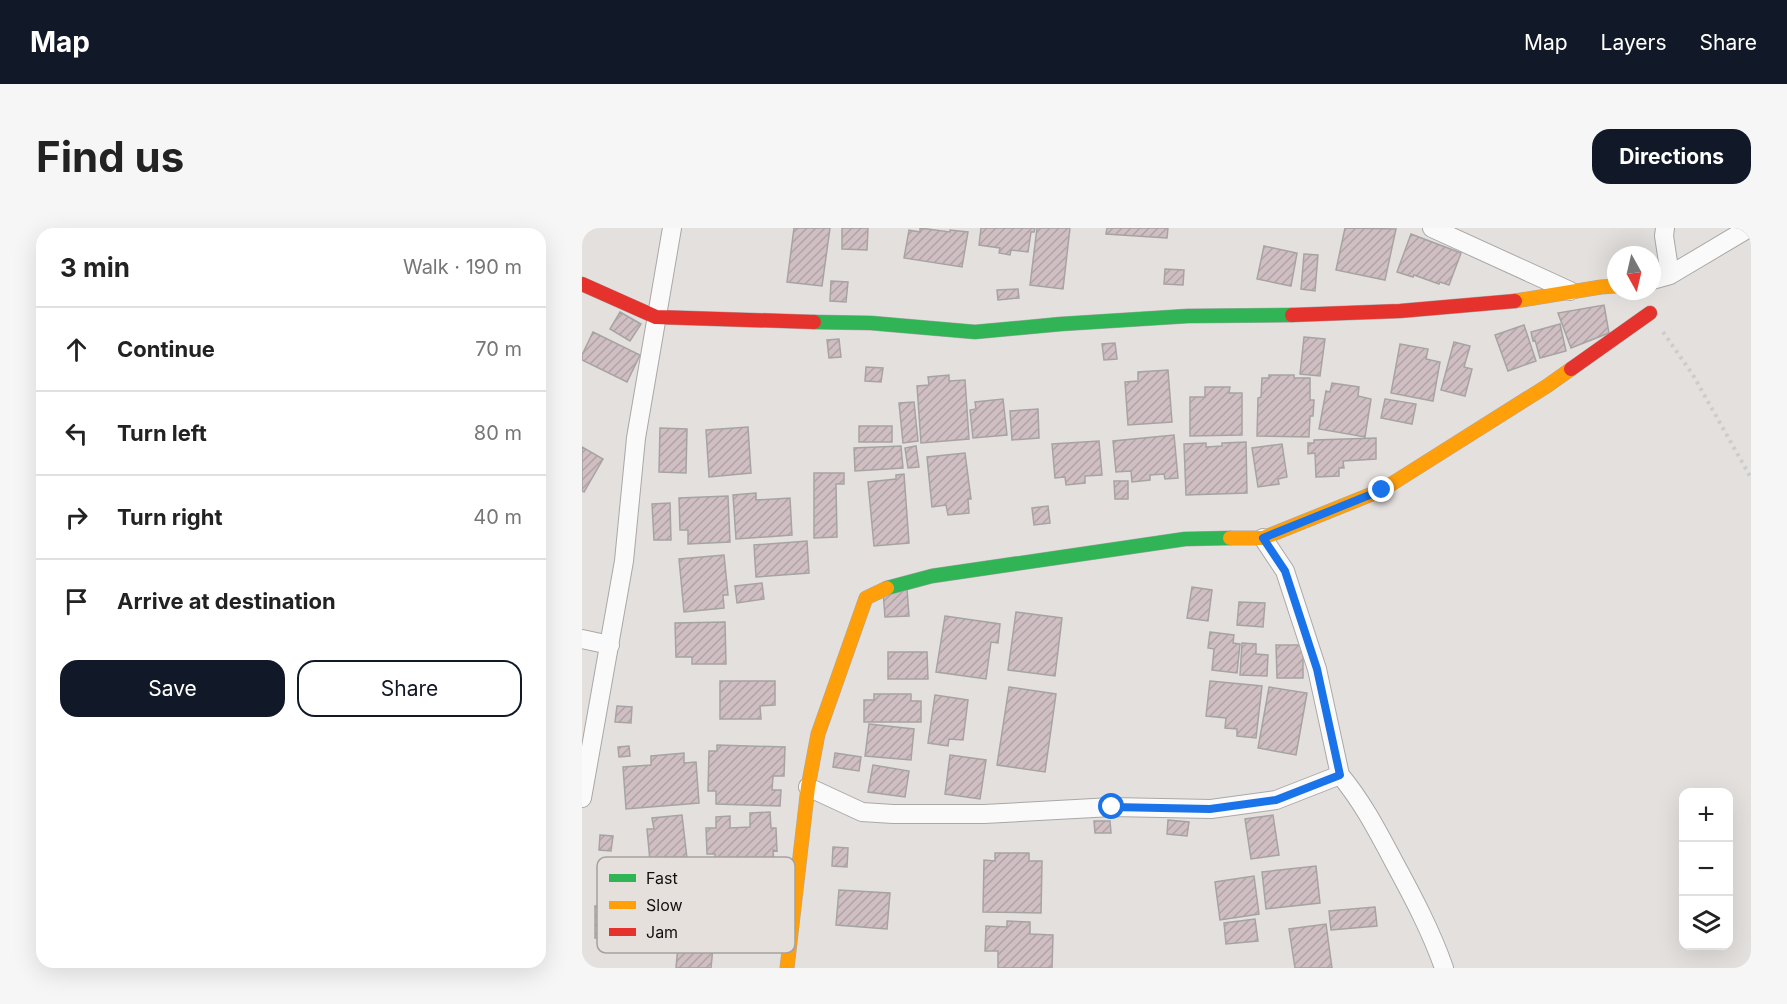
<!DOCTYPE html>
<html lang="en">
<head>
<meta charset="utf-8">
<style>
	:root { --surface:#fff; --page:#f6f6f6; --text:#222; --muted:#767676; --line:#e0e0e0; --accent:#111827 }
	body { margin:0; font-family:Inter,sans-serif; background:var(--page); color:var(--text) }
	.controls { position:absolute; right:18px; bottom:18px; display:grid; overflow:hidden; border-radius:12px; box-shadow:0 6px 24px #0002 }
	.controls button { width:54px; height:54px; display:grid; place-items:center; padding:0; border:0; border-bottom:2px solid var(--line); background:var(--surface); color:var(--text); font:30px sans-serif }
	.compass { position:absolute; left:1025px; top:18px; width:54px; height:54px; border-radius:50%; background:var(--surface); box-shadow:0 6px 24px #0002; rotate:172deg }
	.stop { position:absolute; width:18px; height:18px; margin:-14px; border:4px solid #1a73e8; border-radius:50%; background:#fff }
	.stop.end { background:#1a73e8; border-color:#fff; box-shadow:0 2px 6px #0008 }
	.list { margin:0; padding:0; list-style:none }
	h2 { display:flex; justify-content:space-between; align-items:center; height:78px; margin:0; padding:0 24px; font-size:26px }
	h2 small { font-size:20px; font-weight:400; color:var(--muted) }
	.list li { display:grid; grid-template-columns:39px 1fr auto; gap:18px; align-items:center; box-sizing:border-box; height:84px; padding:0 24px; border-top:2px solid var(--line) }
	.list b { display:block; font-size:22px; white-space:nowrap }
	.list em { font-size:20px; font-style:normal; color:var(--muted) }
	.actions { display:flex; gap:12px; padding:18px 24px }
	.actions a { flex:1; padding:14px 0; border:2px solid var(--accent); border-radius:18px; text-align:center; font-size:21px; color:var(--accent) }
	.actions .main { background:var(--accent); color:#fff }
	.icon { flex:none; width:33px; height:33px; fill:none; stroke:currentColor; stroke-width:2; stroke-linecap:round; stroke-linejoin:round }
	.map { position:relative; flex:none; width:1169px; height:740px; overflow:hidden; border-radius:18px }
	header { display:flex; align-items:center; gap:36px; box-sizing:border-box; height:84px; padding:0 30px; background:var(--accent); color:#fff }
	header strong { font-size:28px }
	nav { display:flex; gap:33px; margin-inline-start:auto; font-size:21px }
	.intro { display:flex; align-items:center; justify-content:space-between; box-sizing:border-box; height:144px; padding:0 36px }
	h1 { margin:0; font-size:42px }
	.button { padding:15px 27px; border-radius:18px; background:var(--accent); color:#fff; font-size:21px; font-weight:700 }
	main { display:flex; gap:36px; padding:0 36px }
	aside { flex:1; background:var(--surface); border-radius:18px; box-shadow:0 6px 24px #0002 }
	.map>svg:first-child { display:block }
</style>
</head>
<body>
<header>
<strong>Map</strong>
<nav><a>Map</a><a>Layers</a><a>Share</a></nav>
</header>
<div class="intro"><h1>Find us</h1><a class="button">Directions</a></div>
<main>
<aside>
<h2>3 min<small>Walk · 190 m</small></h2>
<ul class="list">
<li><svg class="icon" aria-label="ahead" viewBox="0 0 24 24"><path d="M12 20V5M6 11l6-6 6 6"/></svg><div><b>Continue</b></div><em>70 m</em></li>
<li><svg class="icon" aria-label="left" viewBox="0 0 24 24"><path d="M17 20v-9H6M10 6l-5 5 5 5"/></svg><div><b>Turn left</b></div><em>80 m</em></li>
<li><svg class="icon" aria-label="right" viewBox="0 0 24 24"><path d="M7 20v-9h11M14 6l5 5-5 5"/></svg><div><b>Turn right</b></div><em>40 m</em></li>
<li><svg class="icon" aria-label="arrive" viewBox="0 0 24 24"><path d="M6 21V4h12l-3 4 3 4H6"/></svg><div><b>Arrive at destination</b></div></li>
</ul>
<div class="actions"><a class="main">Save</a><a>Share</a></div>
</aside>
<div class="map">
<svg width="1169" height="740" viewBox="0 0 1169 740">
	<defs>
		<pattern id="building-hatch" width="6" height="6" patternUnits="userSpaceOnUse" patternTransform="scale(1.5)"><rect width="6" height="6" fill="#cfbec2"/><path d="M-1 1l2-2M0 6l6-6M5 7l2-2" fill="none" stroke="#b1a2a6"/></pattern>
	</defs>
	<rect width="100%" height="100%" fill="#e3e0de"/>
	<!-- building -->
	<path fill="url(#building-hatch)" stroke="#a6a4a3" stroke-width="1.5" d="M212 0H248L240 58 205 54Z
		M260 0H286L285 22 260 21Z
		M338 0 368 4V2L386 4 380 39 322 30 327 2 338 4Z
		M399 0H453L452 4H449L446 24 429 22 428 27 417 25 418 20 397 17Z
		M455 0H488L481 61 448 57Z
		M525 0H586L585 10 524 6Z
		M763 0 814 1 803 52 754 42Z
		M829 6 879 25 867 57 858 54 857 56 832 47 831 49 815 44Z
		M682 18 715 25 709 58 675 51Z
		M722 26 736 27 733 63 719 61Z
		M583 41 602 42 601 57 582 56Z
		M249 53 266 54 264 74 248 73Z
		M436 61 437 70 416 72 415 62Z
		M1022 77 1027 105 989 120 976 85Z
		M38 84 59 96 48 113 28 101Z
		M978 96 984 123 958 130 953 112 951 113 949 104Z
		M942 97 954 133 926 143 913 107Z
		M11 104 58 127 45 154 0 132V127Z
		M722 109 743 111 738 148 718 146Z
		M257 111 259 129 247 130 245 112Z
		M872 114 888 118 882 139 890 141 883 168 859 162Z
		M533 115 535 131 522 132 520 116Z
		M818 116 846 121 844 131 858 134 851 173 809 165Z
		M284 139 301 140 299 154 283 153Z
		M586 142 590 194 546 197 543 154 556 153V144Z
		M367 147V153L383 152 387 211 339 215 335 158 347 157 346 149Z
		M687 147H712V150H728V172H732L731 188H728L727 209 675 208 676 170 679 169 680 150H687Z
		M750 155 777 159 776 168 789 171 783 209 737 201 744 163 748 164Z
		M623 159H648L647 165H660V207L608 208V169H623Z
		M421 171 425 207 391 210 388 182 394 181 393 174Z
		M803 171 834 176 830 196 799 190Z
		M332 174 336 213 321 215 317 175Z
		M456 181 457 210 430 212 428 183Z
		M277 198H310V214H277Z
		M166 199 169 245 127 249 124 202Z
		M78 200 105 201 104 245 77 244Z
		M592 207 596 250 583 251 582 246 568 247V252L550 254 549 243 534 244 531 213Z
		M794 210V231L761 233 762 240H757V248L734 249 733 225 726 226V215H732V212Z
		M517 213 520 247 503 248V255L484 257 483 249 473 250 470 216Z
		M664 214 665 265 604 267 602 216 624 215V219L640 218V215Z
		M700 216 705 249 696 251 697 256 676 259 670 220Z
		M319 218 321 240 273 243 272 220Z
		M334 218 337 239 326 240 323 220Z
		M0 219 21 231 2 264 0 263Z
		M383 225 389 271H386L387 285 366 287 364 277 350 279 345 229Z
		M232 245H262V256H254L255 309 232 310Z
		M322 246 327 315 292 318 286 254 314 251V247Z
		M532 253H546V271H533Z
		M174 265V272L208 270 210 307 154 311 151 267Z
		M146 268 148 314 106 316V302H98L97 270Z
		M88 275 89 312H72L70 276Z
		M466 278 468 295 452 297 450 280Z
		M225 313 227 345 174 349 172 317Z
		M142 327 146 367H141L142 380 102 384 97 331Z
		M180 355 182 371 155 375 153 358Z
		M610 359 630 362 626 393 605 390Z
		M325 361 327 388 303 389 301 363Z
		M657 374 683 375 681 399 655 397Z
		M434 384 480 390 473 448 426 442Z
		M363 388 418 396 416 415 409 414 404 451 354 444Z
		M143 394 144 436H110V429H94L93 395Z
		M628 404 652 407 651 415 658 416 655 445 630 442 632 421 626 420Z
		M660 415 674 416V426L686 427 685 448 658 447Z
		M694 417H721V450H695Z
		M306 424H345L346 451H306Z
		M138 453H193V477L178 478 179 491H138Z
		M628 453 680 458 674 510 655 508V501L643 500 644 490 624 488Z
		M427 459 474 466 463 544 415 537Z
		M687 459 725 465 714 527 676 520Z
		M292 466H329V473H339V494H282V472H292Z
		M353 467 386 472 381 512 367 511 366 518 346 515Z
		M35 478 50 479 49 495 33 494Z
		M287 496 332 501 329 532 283 528Z
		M135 517 203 519 202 548H191L190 562H199L198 578 134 576V563H126L127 523H135Z
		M47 518 48 528 37 529 36 519Z
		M102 525V535L114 534 117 575 44 581 41 539 69 537V528Z
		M253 525 279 529 277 543 251 539Z
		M368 527 404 532 398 571 363 566Z
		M291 537 327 543 323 569 286 564Z
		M188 584 189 600H194L195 623 191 622 192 637 169 638V630H156V638H133V626H125L124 600H134V589L148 588V600L168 599V585Z
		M100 587 106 639 69 644 65 601H72L70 590Z
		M691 587 697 627 669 631 663 591Z
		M586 592 607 594 605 608 585 606Z
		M512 593H528L529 605H513Z
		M18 607 31 608 29 623 17 622Z
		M251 619 266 620 265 639 250 638Z
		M413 625H447V633H460L459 685 401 684 402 632 413 633Z
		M734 638 738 675 684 681 680 644Z
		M672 648 677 686 638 692 633 654Z
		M257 662 308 665 305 701 254 697Z
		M13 678H57L56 711 13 710Z
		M793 679 795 698 749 702 747 683Z
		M673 691 676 713 644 716 642 695Z
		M425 693 448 694V706L471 707 470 740H416V723H403L404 698 425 699Z
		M744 696 750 740H713L707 701Z
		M113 717 131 719 129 740H94L96 718 113 720Z"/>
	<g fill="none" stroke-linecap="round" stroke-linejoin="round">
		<!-- street casing -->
		<g stroke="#aaa8a7" stroke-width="20">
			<path id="street" d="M850 0 988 63
				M1083 0 1082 8 1088 47
				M1070 52 1088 47 1167 0
				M681 310 703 343 735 441 758 547C780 573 796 604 812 634 831 669 849 703 862 740
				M0 411 28 417
				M226 559 280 584 311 586H402L530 579 629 581 694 572 758 547
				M0 570 42 333 54 210 90 0"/>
		</g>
		<!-- fast casing -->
		<g stroke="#aaa8a7" stroke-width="15">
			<path id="fast" d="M232 94 289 95 393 104 479 96 606 88 710 87
				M305 360 350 348 603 311 648 310"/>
		</g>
		<!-- slow casing -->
		<g stroke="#aaa8a7" stroke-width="15">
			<path id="slow" d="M933 73 1019 59 1034 58
				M648 310H681L800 262 965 158 989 141
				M205 740 226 559 236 506 284 370 305 360"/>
		</g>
		<!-- jam casing -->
		<g stroke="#aaa8a7" stroke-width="15">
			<path id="jam" d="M0 56 74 89 232 94
				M710 87 818 83 933 73
				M989 141 1068 85"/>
		</g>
		<!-- path -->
		<path stroke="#cdcccb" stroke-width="4" stroke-dasharray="3 4.5" stroke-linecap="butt" d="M1081 104 1111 147 1169 250"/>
		<!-- street -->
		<use href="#street" stroke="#fbfafa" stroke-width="18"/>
		<!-- fast -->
		<use href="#fast" stroke="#30b455" stroke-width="14"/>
		<!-- slow -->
		<use href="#slow" stroke="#ff9f0a" stroke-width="14"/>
		<!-- jam -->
		<use href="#jam" stroke="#e5322d" stroke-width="14"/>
	</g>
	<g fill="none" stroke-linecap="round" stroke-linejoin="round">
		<!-- route -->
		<path stroke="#1a73e8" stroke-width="8" d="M530 579 628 581 694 572 758 547 735 441 703 343 681 310 800 262"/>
	</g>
	<!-- legend -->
	<rect x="15" y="629" width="198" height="96" rx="9" fill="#e5e0dc" stroke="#a5a19e" stroke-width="1.5"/>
	<rect x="27" y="646" width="27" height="8" fill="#30b455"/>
	<rect x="27" y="673" width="27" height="8" fill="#ff9f0a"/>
	<rect x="27" y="700" width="27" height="8" fill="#e5322d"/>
	<g font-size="16" fill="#110f0e">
		<text x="64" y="656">Fast</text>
		<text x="64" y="683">Slow</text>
		<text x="64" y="710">Jam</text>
	</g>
</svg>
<div class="controls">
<button>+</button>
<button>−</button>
<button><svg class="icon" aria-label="layers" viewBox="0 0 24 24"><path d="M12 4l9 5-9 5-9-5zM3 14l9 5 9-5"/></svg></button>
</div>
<svg class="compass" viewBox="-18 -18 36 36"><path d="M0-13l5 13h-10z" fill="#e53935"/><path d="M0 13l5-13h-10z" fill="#767676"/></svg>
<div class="stop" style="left:530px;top:579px"></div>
<div class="stop end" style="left:800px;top:262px"></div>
</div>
</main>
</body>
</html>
